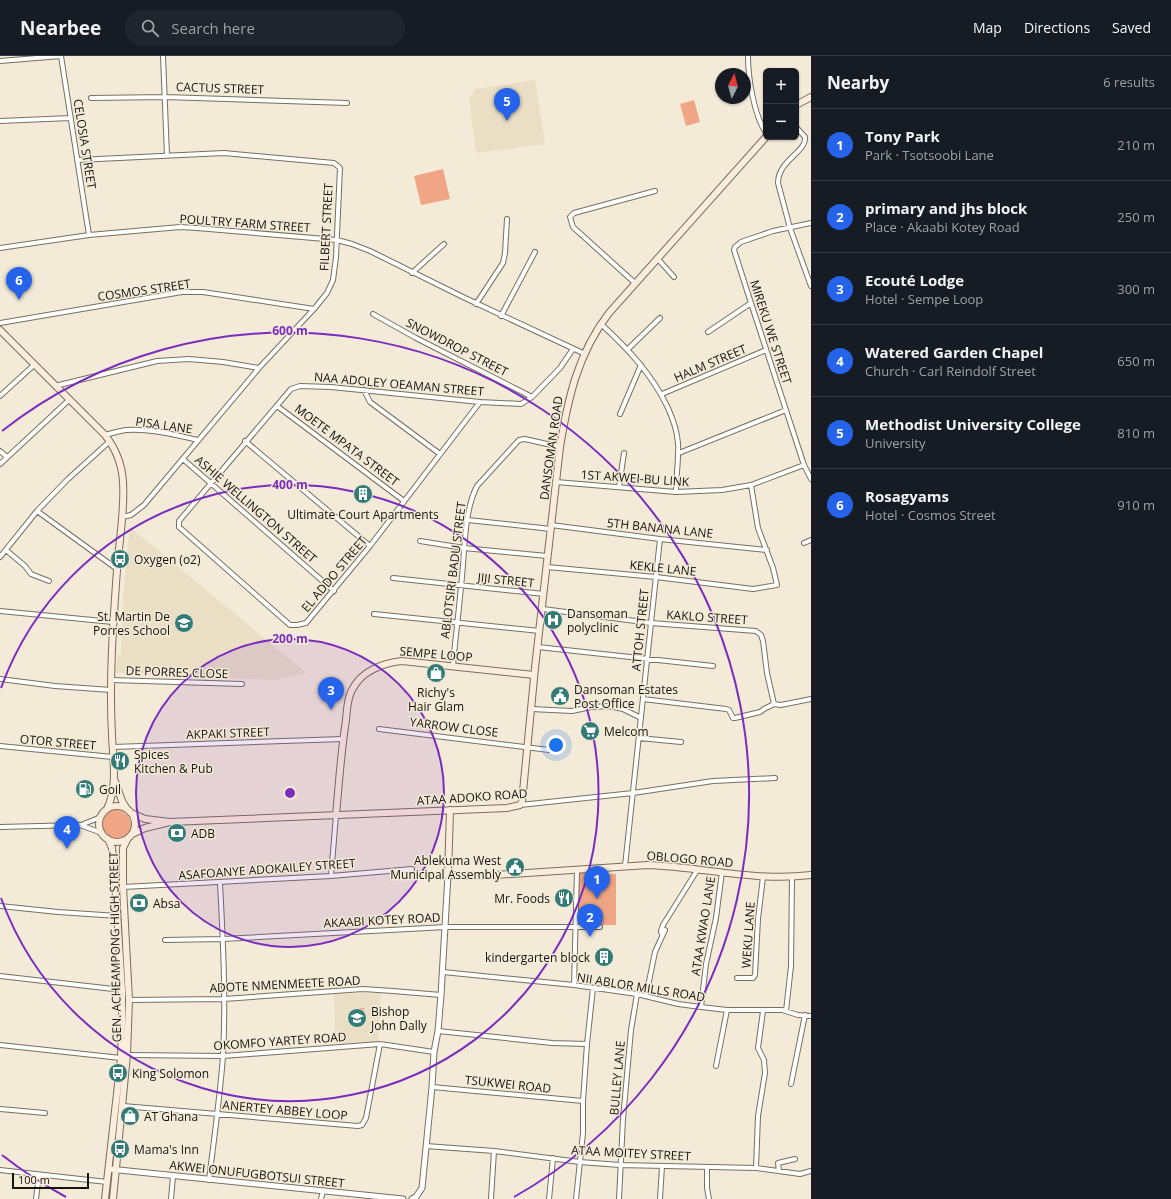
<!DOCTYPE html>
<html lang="en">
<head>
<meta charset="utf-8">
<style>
	:root { --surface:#171b24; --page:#20242c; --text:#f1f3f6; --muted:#9ea1a6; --line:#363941; --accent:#2563eb }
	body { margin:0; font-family:"Open Sans",sans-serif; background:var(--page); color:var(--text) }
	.controls { position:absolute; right:12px; top:12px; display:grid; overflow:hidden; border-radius:6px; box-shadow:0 1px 3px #0004 }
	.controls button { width:36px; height:36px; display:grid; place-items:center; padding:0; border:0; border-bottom:1px solid var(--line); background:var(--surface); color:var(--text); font:20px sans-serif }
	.compass { position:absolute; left:715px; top:12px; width:36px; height:36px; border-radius:50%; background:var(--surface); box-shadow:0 1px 3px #0004; rotate:6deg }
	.scale { position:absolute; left:12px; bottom:10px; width:77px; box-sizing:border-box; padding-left:4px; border:2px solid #16130d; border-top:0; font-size:11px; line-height:14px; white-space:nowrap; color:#16130d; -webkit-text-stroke:3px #f3ead8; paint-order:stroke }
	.you { position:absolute; left:556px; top:689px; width:14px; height:14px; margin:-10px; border:3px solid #fff; border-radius:50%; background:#1a73e8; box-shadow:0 0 0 6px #1a73e833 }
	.badge { display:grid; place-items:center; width:26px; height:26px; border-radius:50%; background:var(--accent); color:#fff; font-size:13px; font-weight:700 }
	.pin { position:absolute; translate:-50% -33px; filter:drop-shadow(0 1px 2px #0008) }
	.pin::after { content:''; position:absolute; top:21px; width:14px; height:12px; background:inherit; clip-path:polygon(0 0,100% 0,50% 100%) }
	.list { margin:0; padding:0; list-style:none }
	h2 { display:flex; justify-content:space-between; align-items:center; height:52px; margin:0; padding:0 16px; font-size:17px }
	h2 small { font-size:13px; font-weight:400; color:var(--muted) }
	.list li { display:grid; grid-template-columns:26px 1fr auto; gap:12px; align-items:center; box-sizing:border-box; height:72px; padding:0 16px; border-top:1px solid var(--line) }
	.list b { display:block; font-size:15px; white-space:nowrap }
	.list p { margin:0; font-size:13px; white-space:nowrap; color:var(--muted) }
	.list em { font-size:13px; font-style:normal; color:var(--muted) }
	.icon { flex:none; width:22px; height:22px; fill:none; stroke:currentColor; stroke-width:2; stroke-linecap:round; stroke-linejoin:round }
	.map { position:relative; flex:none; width:811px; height:1143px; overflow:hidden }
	header { display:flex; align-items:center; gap:24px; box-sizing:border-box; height:56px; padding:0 20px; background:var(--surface); border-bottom:1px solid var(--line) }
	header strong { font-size:19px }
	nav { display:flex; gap:22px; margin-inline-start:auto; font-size:14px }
	.search { width:280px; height:36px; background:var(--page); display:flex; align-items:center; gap:10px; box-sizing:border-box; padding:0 14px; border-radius:22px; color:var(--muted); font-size:15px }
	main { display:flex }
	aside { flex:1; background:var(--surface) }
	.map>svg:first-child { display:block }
</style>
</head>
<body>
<header>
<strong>Nearbee</strong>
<div class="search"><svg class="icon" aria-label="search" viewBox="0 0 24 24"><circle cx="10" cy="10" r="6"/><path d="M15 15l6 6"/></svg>Search here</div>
<nav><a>Map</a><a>Directions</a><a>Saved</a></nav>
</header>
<main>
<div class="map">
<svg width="811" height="1143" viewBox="0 0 811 1143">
	<rect width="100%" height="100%" fill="#f3ead8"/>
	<!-- built -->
	<path fill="#eadec5" d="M535 24 545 88 476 97 469 41 473 39 475 33Z
		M131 472 298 610 307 617 276 624 116 617 117 600 121 599 123 539 129 478Z
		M381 937 378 986 335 987 334 938Z"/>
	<!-- green -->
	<path fill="#f0a685" d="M694 44 700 66 686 70 680 48Z
		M443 113 450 143 421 149 414 120Z
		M101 769a15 15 0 1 1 30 0a15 15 0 1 1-30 0Z
		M578 817 616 818V869H577Z
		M357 952H364V965H357Z"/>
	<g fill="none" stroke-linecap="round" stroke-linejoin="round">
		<!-- minor casing -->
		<g stroke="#777060" stroke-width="6">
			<path id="minor" d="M61 0 89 179
				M163 0 167 99
				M748 0C748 22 754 59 766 77
				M0 5 61 0
				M91 42 165 41 347 47
				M0 65 71 62
				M796 71 805 81C807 96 778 104 778 127L790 172 811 230
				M77 104 224 97 334 107 340 112 336 201 333 224 327 237 314 253 259 312 144 449 131 459 122 461
				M811 167 773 175 741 186 735 191 734 194 751 247 804 409 811 423
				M0 192 89 179 180 171 197 172 337 184 352 188 370 195 465 242 585 298
				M657 202 674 221
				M412 217 444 188
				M635 227 573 171 570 161 574 157 655 135
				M476 248 503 207 505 197 507 163
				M373 258 416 282 532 341
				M501 260 535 196
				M0 267 182 236H203L314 253
				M601 268C628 293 652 318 668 352 673 363 677 375 678 387 679 403 676 420 676 436
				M708 276 751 247
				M628 293 660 262
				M55 330 157 305 189 303 223 306 259 312
				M364 334 370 346 440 398
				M662 338 766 294
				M0 340 34 309
				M480 346 370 490 306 567 297 569H290L179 471V465L291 333 300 330 331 331 480 346 521 348 532 341 560 312 573 293
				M277 350 404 445
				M620 358 641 309
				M105 379C112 377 119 375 126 374 150 372 175 379 198 384
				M245 385 370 490
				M0 395 7 401
				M679 397 786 354
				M183 403 334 535
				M0 408 70 343
				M556 426 676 436 722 434 751 429 804 409
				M619 431 624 397
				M37 455 117 513
				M468 464 551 473
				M551 469 660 483 767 494
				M420 485 464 492 547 500
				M804 487 811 484
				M6 494 25 510 31 518 49 525
				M0 501 37 455 68 423 110 385
				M547 511 656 521 753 533 777 529 773 512 758 472 751 429
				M393 522 544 538
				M543 553 651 567 756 575 761 579 763 585 767 617 774 648 781 649 811 643
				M0 555 113 566
				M374 558 540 575
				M538 591 713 610
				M453 610C455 583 459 556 461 530 465 500 463 457 477 430L519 384 525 383 560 391
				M0 623 55 630 111 634
				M111 624 242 628
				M643 643 726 653 729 654 733 662H735L760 656 764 653 774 648
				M531 653 572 655 591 651 609 650 623 653 641 662
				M379 673 549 694
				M639 682 681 686
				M0 690 113 701
				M113 691 343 683
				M520 749 633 737 713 725 775 722
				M81 769 101 761
				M0 771 80 769 102 777
				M625 810 660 483
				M331 820 336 759
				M123 831 331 820 412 813
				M0 850 58 856 118 860
				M662 879 661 875 663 869 698 813
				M165 884 223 883 446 871H600
				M443 916 574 929 637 938 678 948 701 951 727 954H782L798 959 811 960
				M0 920 122 934
				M737 922H753L755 919 758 863 763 821
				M574 929 577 814
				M646 940 655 896 665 874
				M129 944 224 943 363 933 393 935 441 939
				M701 951 706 908 716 862 722 816
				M786 955 791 910 792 821
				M438 975 552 987 587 988
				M0 989 121 1002
				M127 999 223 1000 380 988 434 996
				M716 1010 727 954
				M791 1028 805 959
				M432 1031 583 1045
				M123 1050 358 1070 362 1069 366 1062 380 988
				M0 1053 45 1057
				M426 1090 494 1095 580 1106 620 1109 756 1112 800 1118 811 1115
				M707 1111V1132L709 1143
				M756 1112 758 1060 765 1017 764 1004 758 992 763 955
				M0 1114 107 1126
				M779 1115 778 1107 795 1103
				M209 1124C214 1083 220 1041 223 1000 226 942 223 884 220 827
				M36 1143 39 1119
				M171 1143 173 1120
				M321 1143 323 1135
				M491 1143 494 1095
				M549 1143 553 1102
				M576 1143 583 1077V1045L587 988 593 932
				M619 1143 623 1063 631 974 637 938
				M660 1143 662 1110"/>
		</g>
		<!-- tertiary casing -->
		<g stroke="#777060" stroke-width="7">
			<path id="tertiary" d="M109 1113 403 1143
				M412 1143 416 1141 422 1132 432 1031 434 996 438 975 441 939 448 819"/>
		</g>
		<!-- secondary casing -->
		<g stroke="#777060" stroke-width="8">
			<path id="secondary" d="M796 49 811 41
				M0 274 105 379C116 393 122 408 123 426 125 455 119 485 117 514 113 569 109 624 112 679 113 704 118 730 107 753
				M115 725 122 745 127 753
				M99 768a18 18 0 1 1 36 0a18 18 0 1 1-36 0Z
				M450 754 448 819 481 820 648 809C703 811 757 826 811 819
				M131 757 145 763 170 766 507 752 520 749 522 746 535 612 560 391C568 342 578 297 609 257L766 81
				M336 759C339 727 341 695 346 664 347 654 347 643 352 634 361 615 383 607 402 605L534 619
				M132 778 145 772 170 766
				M105 1143 121 1002 122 967V934L114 811 112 792 108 783
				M113 1143 127 999 129 944 123 831V792L128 782"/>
		</g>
		<!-- minor -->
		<use href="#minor" stroke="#fff" stroke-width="4"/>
		<!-- tertiary -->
		<use href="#tertiary" stroke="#fff" stroke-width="5"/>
		<!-- secondary -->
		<use href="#secondary" stroke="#fcecdb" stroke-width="6"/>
	</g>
	<!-- distance rings -->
	<circle cx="290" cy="737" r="154" fill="#7b2cbf" fill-opacity=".12"/>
	<g fill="none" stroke="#7b2cbf" stroke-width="2">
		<circle cx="290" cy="737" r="154"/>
		<path d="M1 632A308 308 0 1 1 1 842"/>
		<path d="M66 1141A462 462 0 0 1 2 1099M2 375A462 462 0 1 1 514 1141"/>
	</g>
	<!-- icons -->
	<defs>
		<g id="building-disc" transform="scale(1)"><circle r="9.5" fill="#327b77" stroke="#f3ead8"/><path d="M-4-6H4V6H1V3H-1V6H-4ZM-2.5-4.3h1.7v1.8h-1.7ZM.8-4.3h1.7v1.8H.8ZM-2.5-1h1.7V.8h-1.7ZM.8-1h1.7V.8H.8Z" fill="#fff"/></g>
		<g id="bus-disc" transform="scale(1)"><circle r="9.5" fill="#327b77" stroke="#f3ead8"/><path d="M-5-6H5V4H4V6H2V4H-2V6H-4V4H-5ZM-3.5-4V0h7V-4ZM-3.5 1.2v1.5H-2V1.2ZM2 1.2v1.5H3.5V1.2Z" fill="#fff"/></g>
		<g id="hospital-disc" transform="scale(1)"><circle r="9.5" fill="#327b77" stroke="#f3ead8"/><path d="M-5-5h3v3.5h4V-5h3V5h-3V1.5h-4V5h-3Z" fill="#fff"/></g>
		<g id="school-disc" transform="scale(1)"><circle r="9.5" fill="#327b77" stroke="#f3ead8"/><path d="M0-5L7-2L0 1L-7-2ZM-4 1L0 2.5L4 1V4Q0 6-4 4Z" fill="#fff"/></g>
		<g id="shop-disc" transform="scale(1)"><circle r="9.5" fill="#327b77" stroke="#f3ead8"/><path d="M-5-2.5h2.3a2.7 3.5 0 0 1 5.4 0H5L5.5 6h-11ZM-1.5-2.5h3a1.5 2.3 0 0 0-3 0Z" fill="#fff"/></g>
		<g id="civic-disc" transform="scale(1)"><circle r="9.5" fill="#327b77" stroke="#f3ead8"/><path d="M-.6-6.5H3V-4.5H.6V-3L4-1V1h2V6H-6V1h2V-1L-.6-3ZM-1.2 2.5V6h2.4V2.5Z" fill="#fff"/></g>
		<g id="supermarket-disc" transform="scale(1)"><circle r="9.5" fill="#327b77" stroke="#f3ead8"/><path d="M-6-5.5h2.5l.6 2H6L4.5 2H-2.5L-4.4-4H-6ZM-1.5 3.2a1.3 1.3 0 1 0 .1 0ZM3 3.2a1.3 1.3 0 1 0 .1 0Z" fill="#fff"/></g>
		<g id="restaurant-disc" transform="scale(1)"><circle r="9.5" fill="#327b77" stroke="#f3ead8"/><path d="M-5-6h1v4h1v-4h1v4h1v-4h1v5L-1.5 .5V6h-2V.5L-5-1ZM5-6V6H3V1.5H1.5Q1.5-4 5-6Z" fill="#fff"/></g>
		<g id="fuel-disc" transform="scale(1)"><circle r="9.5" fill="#327b77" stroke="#f3ead8"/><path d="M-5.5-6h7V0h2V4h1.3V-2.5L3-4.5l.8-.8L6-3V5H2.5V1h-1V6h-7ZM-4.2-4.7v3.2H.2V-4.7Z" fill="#fff"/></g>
		<g id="bank-disc" transform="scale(1)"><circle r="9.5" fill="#327b77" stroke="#f3ead8"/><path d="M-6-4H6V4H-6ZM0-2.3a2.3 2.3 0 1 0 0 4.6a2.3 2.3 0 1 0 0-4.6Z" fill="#fff"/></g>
	</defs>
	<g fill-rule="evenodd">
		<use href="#building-disc" x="363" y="438"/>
		<use href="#bus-disc" x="120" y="503"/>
		<use href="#hospital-disc" x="553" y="564"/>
		<use href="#school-disc" x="184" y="567"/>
		<use href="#shop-disc" x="436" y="617"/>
		<use href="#civic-disc" x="560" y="640"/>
		<use href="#supermarket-disc" x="590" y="675"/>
		<use href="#restaurant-disc" x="120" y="705"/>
		<use href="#fuel-disc" x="85" y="733"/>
		<use href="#bank-disc" x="177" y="777"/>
		<use href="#civic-disc" x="515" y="811"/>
		<use href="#restaurant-disc" x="564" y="842"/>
		<use href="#bank-disc" x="139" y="847"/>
		<use href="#building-disc" x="604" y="901"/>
		<use href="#school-disc" x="357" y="962"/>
		<use href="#bus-disc" x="118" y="1017"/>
		<use href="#shop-disc" x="130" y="1060"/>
		<use href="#bus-disc" x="120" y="1093"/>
	</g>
	<g text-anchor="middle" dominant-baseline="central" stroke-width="3" stroke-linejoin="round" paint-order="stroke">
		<!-- street labels -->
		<g font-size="12" fill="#16130d" stroke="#f3ead8">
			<text transform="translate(220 32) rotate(2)">CACTUS STREET</text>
			<text transform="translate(85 88) rotate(81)">CELOSIA STREET</text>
			<text transform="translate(245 167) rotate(4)">POULTRY FARM STREET</text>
			<text transform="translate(326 171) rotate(-87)">FILBERT STREET</text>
			<text transform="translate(144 234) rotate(-8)">COSMOS STREET</text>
			<text transform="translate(771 276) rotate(72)">MIREKU WE STREET</text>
			<text transform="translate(457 291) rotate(27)">SNOWDROP STREET</text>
			<text transform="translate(710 307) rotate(-23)">HALM STREET</text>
			<text transform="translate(399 328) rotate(5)">NAA ADOLEY OEAMAN STREET</text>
			<text transform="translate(164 369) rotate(8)">PISA LANE</text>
			<text transform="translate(347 389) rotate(37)">MOETE MPATA STREET</text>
			<text transform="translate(551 392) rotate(-82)">DANSOMAN ROAD</text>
			<text transform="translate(635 422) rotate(4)">1ST AKWEI-BU LINK</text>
			<text transform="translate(256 453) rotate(41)">ASHIE WELLINGTON STREET</text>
			<text transform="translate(660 472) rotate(6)">5TH BANANA LANE</text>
			<text transform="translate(663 512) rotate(6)">KEKLE LANE</text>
			<text transform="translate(453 514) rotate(-83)">ABLOTSIRI BADU STREET</text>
			<text transform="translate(334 518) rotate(-50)">EL ADDO STREET</text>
			<text transform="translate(506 524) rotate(6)">JIJI STREET</text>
			<text transform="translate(707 561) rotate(4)">KAKLO STREET</text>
			<text transform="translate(640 574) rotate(-84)">ATTOH STREET</text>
			<text transform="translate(436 598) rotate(5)">SEMPE LOOP</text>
			<text transform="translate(177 616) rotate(2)">DE PORRES CLOSE</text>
			<text transform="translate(454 671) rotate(7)">YARROW CLOSE</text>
			<text transform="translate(228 677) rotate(-2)">AKPAKI STREET</text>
			<text transform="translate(58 686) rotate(5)">OTOR STREET</text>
			<text transform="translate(472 741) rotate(-4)">ATAA ADOKO ROAD</text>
			<text transform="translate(690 803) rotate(5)">OBLOGO ROAD</text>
			<text transform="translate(267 813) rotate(-4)">ASAFOANYE ADOKAILEY STREET</text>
			<text transform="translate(382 864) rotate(-3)">AKAABI KOTEY ROAD</text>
			<text transform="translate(703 870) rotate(-81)">ATAA KWAO LANE</text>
			<text transform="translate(748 879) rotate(-86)">WEKU LANE</text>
			<text transform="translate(115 891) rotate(-91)">GEN. ACHEAMPONG HIGH STREET</text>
			<text transform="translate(285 928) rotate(-3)">ADOTE NMENMEETE ROAD</text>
			<text transform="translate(641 931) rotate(9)">NII ABLOR MILLS ROAD</text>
			<text transform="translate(280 985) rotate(-4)">OKOMFO YARTEY ROAD</text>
			<text transform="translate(617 1022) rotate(-85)">BULLEY LANE</text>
			<text transform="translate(508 1028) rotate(6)">TSUKWEI ROAD</text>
			<text transform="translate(285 1054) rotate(5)">ANERTEY ABBEY LOOP</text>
			<text transform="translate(631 1097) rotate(3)">ATAA MOITEY STREET</text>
			<text transform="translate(257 1118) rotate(6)">AKWEI ONUFUGBOTSUI STREET</text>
		</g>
		<!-- poi labels -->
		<g font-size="12" fill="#16130d" stroke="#f3ead8" text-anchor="start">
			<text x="363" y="458" text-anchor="middle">Ultimate Court Apartments</text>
			<text x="134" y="503">Oxygen (o2)</text>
			<text x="567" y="557">Dansoman<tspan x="567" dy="14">polyclinic</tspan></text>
			<text x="170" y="560" text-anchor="end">St. Martin De<tspan x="170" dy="14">Porres School</tspan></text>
			<text x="574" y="633">Dansoman Estates<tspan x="574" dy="14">Post Office</tspan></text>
			<text x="436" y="636" text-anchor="middle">Richy's<tspan x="436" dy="14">Hair Glam</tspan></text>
			<text x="604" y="675">Melcom</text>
			<text x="134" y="698">Spices<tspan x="134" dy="14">Kitchen &amp; Pub</tspan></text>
			<text x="99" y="733">Goil</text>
			<text x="191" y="777">ADB</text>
			<text x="501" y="804" text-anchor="end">Ablekuma West<tspan x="501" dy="14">Municipal Assembly</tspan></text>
			<text x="550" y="842" text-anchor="end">Mr. Foods</text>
			<text x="153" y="847">Absa</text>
			<text x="590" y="901" text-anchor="end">kindergarten block</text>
			<text x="371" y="955">Bishop<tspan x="371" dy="14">John Dally</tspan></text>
			<text x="132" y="1017">King Solomon</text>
			<text x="144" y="1060">AT Ghana</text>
			<text x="134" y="1093">Mama's Inn</text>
		</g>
	</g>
	<circle cx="290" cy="737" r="6" fill="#7b2cbf" stroke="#f3ead8" stroke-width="2"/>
	<g font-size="12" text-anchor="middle" font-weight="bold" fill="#7b2cbf" stroke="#f3ead8" stroke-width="3" stroke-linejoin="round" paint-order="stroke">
		<text x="290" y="279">600 m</text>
		<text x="290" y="433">400 m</text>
		<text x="290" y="587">200 m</text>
	</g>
</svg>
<div class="controls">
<button>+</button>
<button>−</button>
</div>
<svg class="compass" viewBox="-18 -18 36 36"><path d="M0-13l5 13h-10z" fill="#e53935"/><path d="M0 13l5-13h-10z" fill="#9ea1a6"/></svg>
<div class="scale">100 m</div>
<div class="you"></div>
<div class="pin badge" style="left:597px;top:843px">1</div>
<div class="pin badge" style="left:590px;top:881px">2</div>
<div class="pin badge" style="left:331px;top:654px">3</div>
<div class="pin badge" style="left:67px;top:793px">4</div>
<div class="pin badge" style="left:507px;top:65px">5</div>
<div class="pin badge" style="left:19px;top:244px">6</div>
</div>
<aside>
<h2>Nearby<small>6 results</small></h2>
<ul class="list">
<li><span class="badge">1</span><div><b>Tony Park</b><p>Park · Tsotsoobi Lane</p></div><em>210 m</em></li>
<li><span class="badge">2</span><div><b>primary and jhs block</b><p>Place · Akaabi Kotey Road</p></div><em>250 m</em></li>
<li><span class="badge">3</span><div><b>Ecouté Lodge</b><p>Hotel · Sempe Loop</p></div><em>300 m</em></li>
<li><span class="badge">4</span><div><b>Watered Garden Chapel</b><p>Church · Carl Reindolf Street</p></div><em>650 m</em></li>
<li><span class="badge">5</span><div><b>Methodist University College</b><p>University</p></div><em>810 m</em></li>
<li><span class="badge">6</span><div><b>Rosagyams</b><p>Hotel · Cosmos Street</p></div><em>910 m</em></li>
</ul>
</aside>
</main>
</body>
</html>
